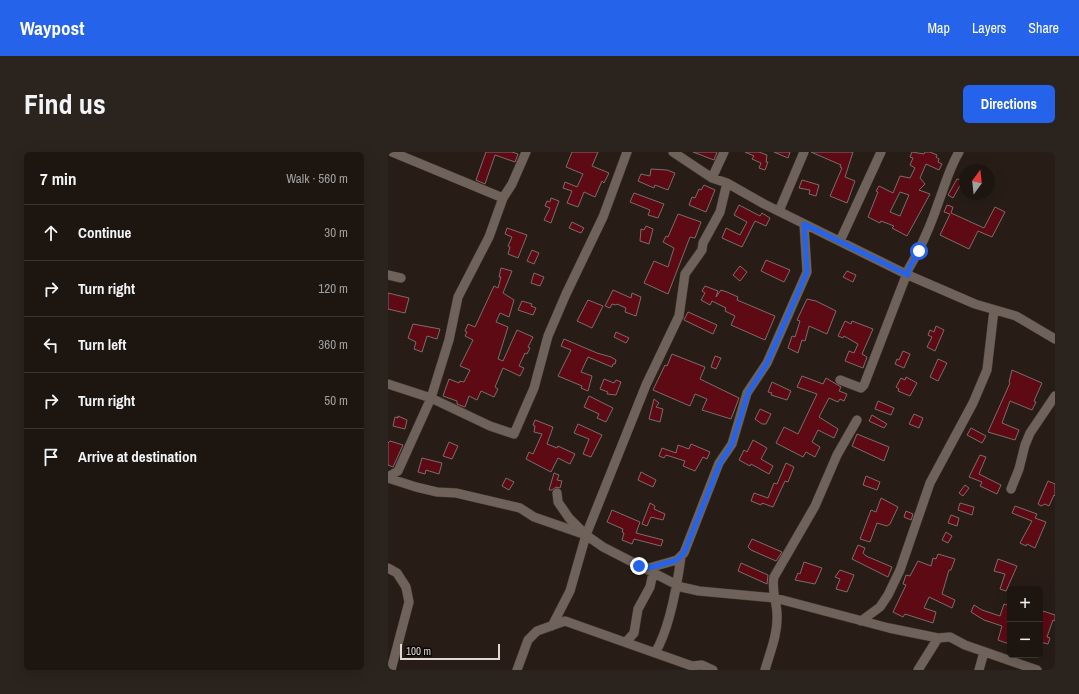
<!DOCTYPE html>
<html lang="en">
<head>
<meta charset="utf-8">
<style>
	:root { --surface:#1d1610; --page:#2a231e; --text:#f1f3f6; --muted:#a09f9f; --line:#3b3530; --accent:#2563eb }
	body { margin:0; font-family:"Archivo Narrow",sans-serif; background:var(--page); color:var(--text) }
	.controls { position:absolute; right:12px; bottom:12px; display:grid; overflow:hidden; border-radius:6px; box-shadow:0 4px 16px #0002 }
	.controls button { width:36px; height:36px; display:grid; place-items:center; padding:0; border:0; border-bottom:1px solid var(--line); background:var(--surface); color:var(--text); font:20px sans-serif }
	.compass { position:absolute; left:571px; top:12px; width:36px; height:36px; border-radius:50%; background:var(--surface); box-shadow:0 4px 16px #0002; rotate:15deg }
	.scale { position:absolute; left:12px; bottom:10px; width:100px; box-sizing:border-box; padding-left:4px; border:2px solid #dfd8d3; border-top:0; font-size:11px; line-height:14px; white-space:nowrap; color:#dfd8d3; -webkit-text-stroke:3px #0c0806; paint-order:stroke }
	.stop { position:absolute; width:12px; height:12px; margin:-9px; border:3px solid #2563eb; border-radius:50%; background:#fff }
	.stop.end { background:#2563eb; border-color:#fff; box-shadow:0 1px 4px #0008 }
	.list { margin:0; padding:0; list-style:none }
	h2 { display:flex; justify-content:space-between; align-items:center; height:52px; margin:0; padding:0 16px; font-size:17px }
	h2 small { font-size:13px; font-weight:400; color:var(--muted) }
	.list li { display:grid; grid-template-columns:26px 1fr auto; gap:12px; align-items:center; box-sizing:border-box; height:56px; padding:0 16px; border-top:1px solid var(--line) }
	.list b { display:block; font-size:15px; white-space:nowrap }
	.list em { font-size:13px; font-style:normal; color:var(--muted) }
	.icon { flex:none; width:22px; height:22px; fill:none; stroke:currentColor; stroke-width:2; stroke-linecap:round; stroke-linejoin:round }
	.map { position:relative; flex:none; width:667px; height:518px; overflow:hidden; border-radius:6px }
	header { display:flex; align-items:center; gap:24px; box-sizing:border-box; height:56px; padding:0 20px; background:var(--accent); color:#fff }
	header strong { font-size:19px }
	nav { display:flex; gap:22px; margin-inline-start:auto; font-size:14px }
	.intro { display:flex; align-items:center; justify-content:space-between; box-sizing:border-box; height:96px; padding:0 24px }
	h1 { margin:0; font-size:28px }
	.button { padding:10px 18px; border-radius:6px; background:var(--accent); color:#fff; font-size:14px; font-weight:700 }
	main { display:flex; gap:24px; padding:0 24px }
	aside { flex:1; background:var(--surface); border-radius:6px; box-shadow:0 4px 16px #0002 }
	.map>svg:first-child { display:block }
</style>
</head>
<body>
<header>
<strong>Waypost</strong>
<nav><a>Map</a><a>Layers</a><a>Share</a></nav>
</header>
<div class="intro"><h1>Find us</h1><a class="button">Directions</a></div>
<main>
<aside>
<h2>7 min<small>Walk · 560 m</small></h2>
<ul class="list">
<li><svg class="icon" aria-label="ahead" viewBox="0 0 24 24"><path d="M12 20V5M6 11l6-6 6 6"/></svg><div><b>Continue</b></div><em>30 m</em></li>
<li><svg class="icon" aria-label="right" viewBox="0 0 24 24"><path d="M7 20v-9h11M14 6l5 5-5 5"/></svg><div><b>Turn right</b></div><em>120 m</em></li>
<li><svg class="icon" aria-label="left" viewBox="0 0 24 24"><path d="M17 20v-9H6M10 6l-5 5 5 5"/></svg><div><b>Turn left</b></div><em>360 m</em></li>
<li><svg class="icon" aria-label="right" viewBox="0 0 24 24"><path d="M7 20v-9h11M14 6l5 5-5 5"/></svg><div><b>Turn right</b></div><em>50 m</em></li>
<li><svg class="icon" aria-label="arrive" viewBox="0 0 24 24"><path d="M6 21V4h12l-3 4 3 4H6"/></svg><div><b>Arrive at destination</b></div></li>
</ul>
</aside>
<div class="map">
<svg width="667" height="518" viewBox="0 0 667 518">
	<rect width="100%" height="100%" fill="#271d16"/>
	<!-- building -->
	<path fill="#5e0a14" stroke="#7b6c6b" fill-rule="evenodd" d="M98 0H124L130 2 127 10 107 3 97 32 88 28Z
		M184 0H210L204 14 221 21 216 31 214 29 207 45 196 40 190 55 179 51 184 39 175 36 177 30 189 35 195 22 178 15Z
		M305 0H329L326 8Z
		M357 0H371L379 3 378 10H380L377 18 371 16 373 11 364 7 366 4Z
		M386 0H402L400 6Z
		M423 0H465L457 25 467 29 459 51 442 44 454 16 452 15 453 13Z
		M524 0 536 2 537 0H542L549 3 548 5 551 7 550 10 554 12 551 18 538 12 532 26 537 32 531 38 542 42 519 84 504 76 506 74 493 69 492 71 480 65 490 40 488 39 491 34 505 41 512 24 522 26 527 16 522 13 525 6 522 5ZM512 40 521 43 512 64 502 60Z
		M263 17 279 18 287 21 280 38 267 33 266 36 250 29 253 22 262 24Z
		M569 27 575 28 565 46 560 43Z
		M414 28 431 33 428 44 421 42 422 38 411 36Z
		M316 33 327 38 318 60 301 53 304 45 307 46 311 37 313 38Z
		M246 41 276 52 270 66 260 63 262 58 242 50Z
		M163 46 171 49 163 71 156 68 162 56 157 54 159 49 162 50Z
		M351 53 372 64 374 61 382 66 378 74 367 69 354 95 334 86 338 76 352 83 359 70 346 63Z
		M559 53 565 55 563 61 596 76 607 55 617 60 604 85 590 79 581 97 552 83 562 62 556 60Z
		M290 62 313 70 307 86 302 85 280 142 256 131 266 109 280 115 286 96 275 90 278 84 280 85Z
		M184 70 196 76 193 81 181 76Z
		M258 74 265 77 261 92 252 89 253 77 256 78Z
		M119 76 139 83 130 106 120 102 122 95 120 94 124 85 117 82Z
		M144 98 151 101 146 112 139 109Z
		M378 108 402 118 396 130 373 119Z
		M352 114 359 120 352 129 345 123Z
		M113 116 124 119 115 141 126 148 121 165 112 161 108 170 120 175 110 207 115 209 129 178 145 185 140 195 142 196 139 202 137 201 131 214 136 216 132 224 115 216 107 235 110 237 106 245 93 239 89 248 81 244 77 255 69 252V249L55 244 61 227 71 231 72 229 76 230 82 218 72 214 85 188 77 184 79 180 77 179 80 172 87 175 106 134 110 136 113 125H111Z
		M459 119 468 123 465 130 455 125Z
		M146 121 156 125 152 134 143 131Z
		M317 134 330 139 328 145 333 138 339 140 350 145 349 148 387 164 377 188 343 173 347 164 337 159 338 156 324 149 322 153 313 148 317 141 314 139Z
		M225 138 243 146 244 141 253 145 248 164 237 160 238 156 229 152 228 153 224 152 222 156 217 154Z
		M0 141 21 146 17 161 0 157Z
		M419 147 428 149 448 159 439 182 421 174 417 189 414 188 410 201 400 196 404 184 407 185 412 169 409 168Z
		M200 148 215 154 204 176 189 169Z
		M134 149 144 152 143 154 148 156 145 163 130 158Z
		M300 160 329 173 325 182 296 168Z
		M457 169 463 172 464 169 485 177 474 202 479 205 475 216 457 209 461 199 466 201 470 192 456 184 455 186 450 184Z
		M25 172 52 177 49 187 39 184 34 200 26 197 28 190 20 186Z
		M548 174 556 178 547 199 539 195 544 185 540 183 542 178 546 180Z
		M228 180 241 186 238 191 226 185Z
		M176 187 209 201 223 205 228 208 227 212H225L224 215 200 205 193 220 204 224 200 239 193 236 194 234 170 224 183 198 173 194Z
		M515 199 522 202 516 216 507 212 509 207 511 208Z
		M284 202 317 215 312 227 351 246 343 267 314 258 319 247 307 242 302 254 265 238 277 213 279 214Z
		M327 204 333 206 328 217 323 215Z
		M550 207 559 211 550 229 542 225Z
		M624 218 654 231 646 249 648 250 644 258 622 249 614 271 631 278 627 288 600 280 622 231 621 230Z
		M414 224 435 232 438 226 453 235 451 239 459 242 456 249 452 247 450 250 441 246 431 265 450 277 446 286 430 278 424 290 432 295 427 305 418 300 415 305 388 291 396 275 410 282 429 242 409 235Z
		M518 225 529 231 522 244 510 239 511 237 508 235 513 226 517 228Z
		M216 227 226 231 228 228 233 230 228 243 219 242 220 240 212 237Z
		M384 230 403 239 399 248 383 243 384 241 380 240Z
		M201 244 225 256 218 270 209 266 211 262 196 255Z
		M266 247 271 251 268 255 275 257 272 270 261 267Z
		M490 249 506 256 503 263 487 257Z
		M372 257 383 262 378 272H374L367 267Z
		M526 262 535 266 531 276 521 272Z
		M484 263 499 272 496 276 481 269Z
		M10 264 19 268 17 277 5 274 7 265 10 266Z
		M147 268 165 275 159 292 169 296 170 294 187 302 182 312 170 306 163 320 138 307 141 300 145 302 154 282 146 280 147 274 145 273Z
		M190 272 214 283 203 305 195 302 201 287 186 281Z
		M583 276 598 284 594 291 579 283Z
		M469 282 501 295 496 309 464 294Z
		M365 288 379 296 373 307 385 314 381 322 363 312 362 314 351 308 356 298 359 300Z
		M2 289 15 293 5 315 0 313V291Z
		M61 290 70 294 64 307 55 304Z
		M303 292 322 300 319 307 315 305 307 319 295 314 297 309 278 303 276 306 271 304 274 296 288 301 290 293 301 297Z
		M592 303 598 305 591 322 613 333 609 342 592 334 594 330 581 325Z
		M34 306 54 311 51 322 38 318 37 322 30 320Z
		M398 311 406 315 400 330 397 329 385 355 374 351 373 353 363 349 366 341 380 346 386 331 389 332Z
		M253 320 268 328 265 335 250 328Z
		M166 321 171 323 169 328 174 329 172 336 168 335 164 338H161Z
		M478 324 492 330 489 338 475 333Z
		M118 326 126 330 121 338 114 334Z
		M660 329 667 332V344L666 343 661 354 657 352 653 354 650 352Z
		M577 333 581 336 575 344 571 341Z
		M493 346 510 355 502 372 499 374 489 371 482 390 472 387 483 358 488 360Z
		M262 351 267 354 266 357 277 362 275 368 263 365 259 374 254 372Z
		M572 351 586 355 584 363 570 358Z
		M627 354 649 362 647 366 658 370 647 396 639 392 638 394 632 391 644 369 624 361Z
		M224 358 252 370 248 381 275 388 273 394 246 387 244 392 234 388 236 381 234 380 235 377 219 370Z
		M518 359 525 362 523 368 516 365Z
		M563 363 571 366 569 374 560 371Z
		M558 380 564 384 560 391 554 388Z
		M364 387 394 400 388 409 363 398 360 395Z
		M470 393 477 396 475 401 478 404 504 415 500 425 464 407Z
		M550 402 567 407 563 418H561L554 442 567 448 564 456 541 445 536 456 548 460 545 471 517 462 515 465 505 460 518 433 515 432 518 423 522 424 530 409 543 414 545 406 548 407Z
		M610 407 629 414 618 439 612 437 617 422 606 419Z
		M416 410 434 416 427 432 407 428 410 421 412 422Z
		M353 411 380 423 379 432 350 419Z
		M452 418 466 423 459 440 448 437 452 427 447 425Z
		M616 452 622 454 621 492 610 488 614 474 596 468 583 460 586 453 594 458 612 464Z
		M655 459 667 463V469L665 468 659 485 662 486 660 492 652 490V470Z"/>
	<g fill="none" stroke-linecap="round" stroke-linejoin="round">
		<!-- minor casing -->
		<g stroke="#413935" stroke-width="10">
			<path id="minor" d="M4 0 115 46
				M285 0 324 26 339 31 376 52 520 123 587 152 628 164 667 187
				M324 26 336 0
				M391 59 416 0
				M452 89 493 0
				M0 123 13 126
				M452 228 473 236 476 233 521 116C534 94 544 70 552 46 558 30 562 15 571 0
				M0 232 43 246 102 274 126 282 146 236 160 184 178 142 215 65 239 0
				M0 325 10 319 43 246 61 188 70 145 101 85 115 46 124 32 138 0
				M0 326 28 335 49 340 68 341 132 356 146 365 198 383 182 439 164 474
				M623 337 631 317 637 293 642 281 667 244
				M169 341 170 350 181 366 198 383 215 395 293 435 311 439 387 446 501 476 550 486 562 485 577 493 649 518
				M198 383 258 233 291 164 297 122 314 98 315 91 332 60 339 31
				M0 416 9 421 18 435 21 450 3 518
				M257 417 289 408 296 401 331 311 344 292 359 241 379 211 419 120 416 72
				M473 469 492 455 500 443 512 418 542 331 585 251 599 218 606 158
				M238 490 246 481 250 457 262 435 265 421
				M267 501C282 476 289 434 293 405
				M129 518 140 488 149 479 177 469 304 514 314 513 325 518
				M377 518C382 500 390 482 389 463 389 450 383 438 386 425L427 354 449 303 469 268
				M530 518 550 486
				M591 518 596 500"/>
		</g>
		<!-- minor -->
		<use href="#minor" stroke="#6e625a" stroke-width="9"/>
	</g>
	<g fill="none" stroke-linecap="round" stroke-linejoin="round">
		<!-- route -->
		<path stroke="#2563eb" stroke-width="5" d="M251 414 257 417 289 408 296 401 332 311 344 292 360 241 379 211 419 120 416 72 520 123 521 116 531 99"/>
	</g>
</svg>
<div class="controls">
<button>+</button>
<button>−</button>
</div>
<svg class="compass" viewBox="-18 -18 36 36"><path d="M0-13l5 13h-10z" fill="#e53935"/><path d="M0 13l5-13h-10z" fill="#a09f9f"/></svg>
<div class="scale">100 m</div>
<div class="stop" style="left:531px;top:99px"></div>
<div class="stop end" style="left:251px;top:414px"></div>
</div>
</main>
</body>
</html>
